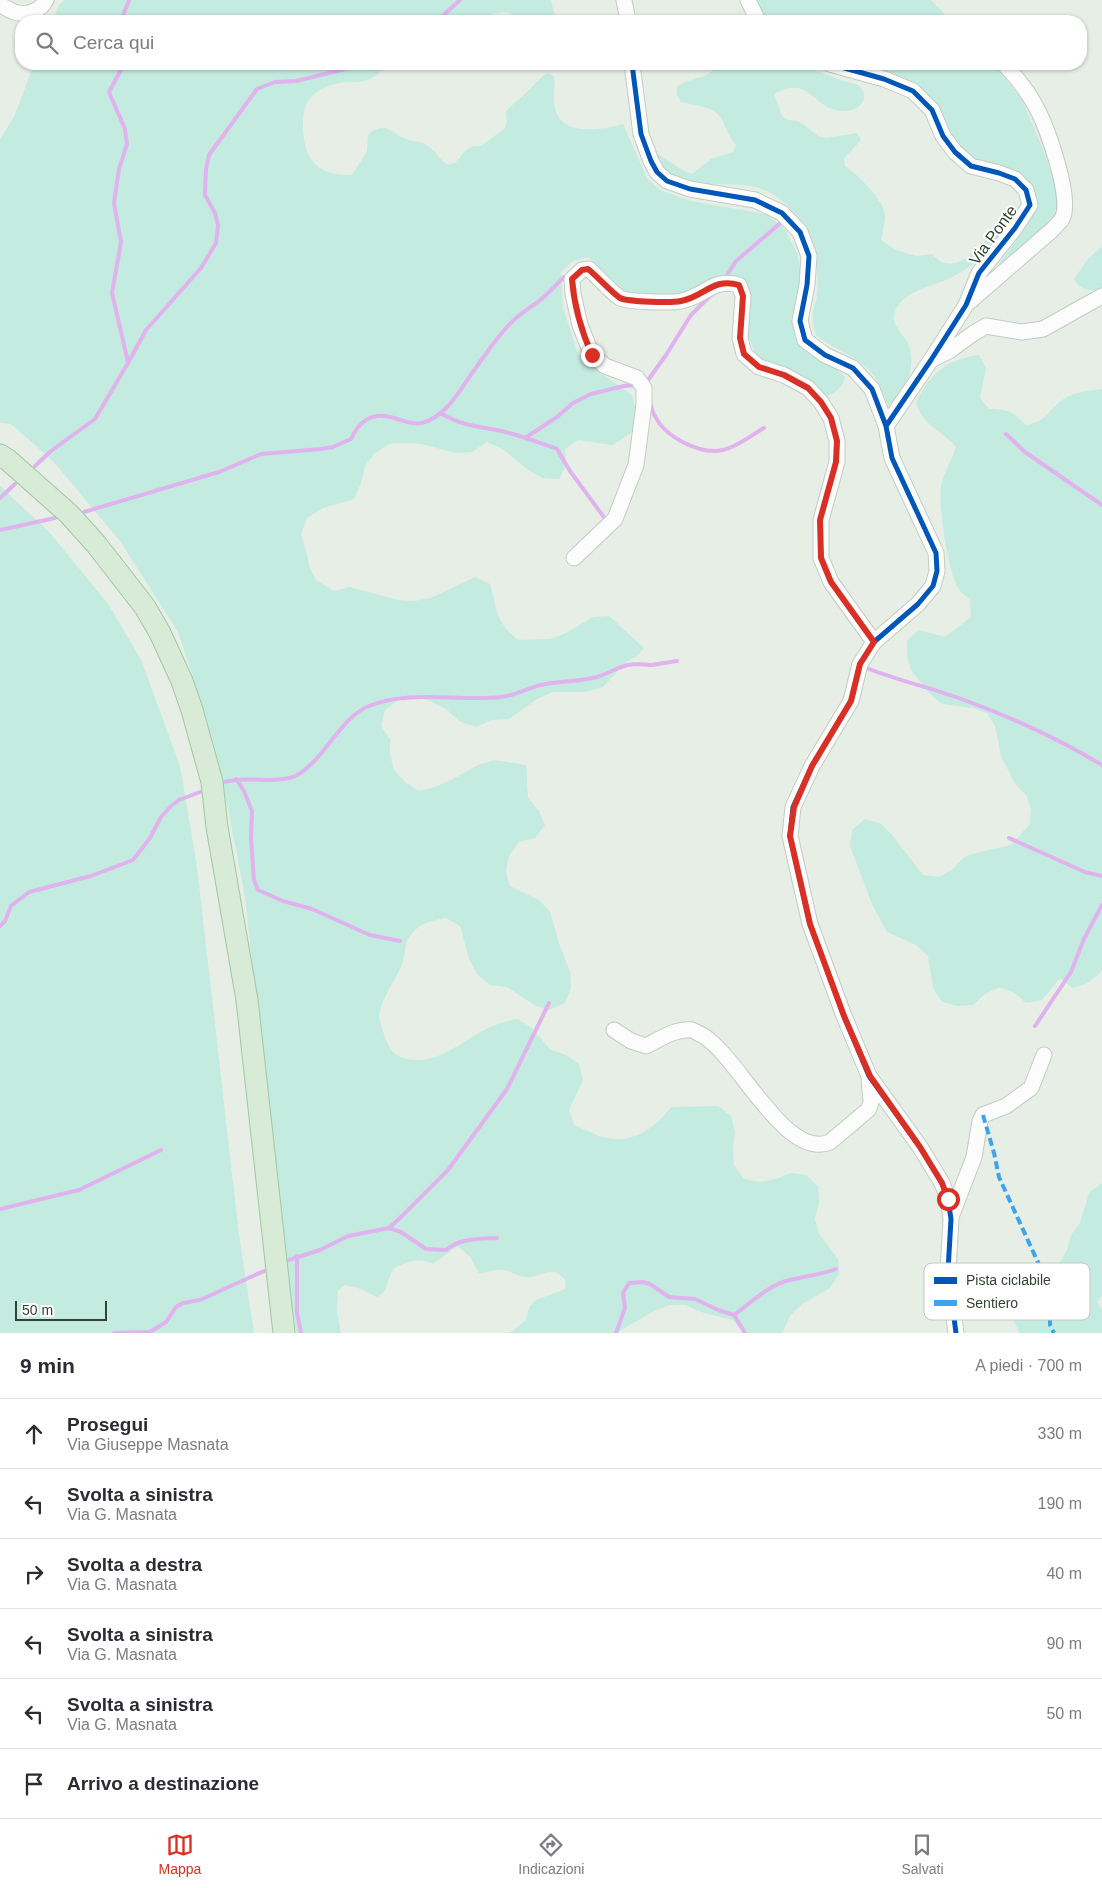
<!DOCTYPE html>
<html lang="it">
<head>
<meta charset="utf-8">
<style>
	:root { --surface:#fff; --page:#f7f7f7; --text:#2b2b33; --muted:#7c7c81; --line:#e1e1e2; --accent:#d93025 }
	body { margin:0; font-family:Helvetica,sans-serif; background:var(--page); color:var(--text) }
	.scale { position:absolute; left:15px; bottom:12px; width:92px; box-sizing:border-box; padding-left:5px; border:2px solid #334332; border-top:0; font-size:14px; line-height:18px; white-space:nowrap; color:#334332; -webkit-text-stroke:4px #fff; paint-order:stroke }
	.stop { position:absolute; width:15px; height:15px; margin:-11px; border:4px solid #d93025; border-radius:50%; background:#fff }
	.stop.end { background:#d93025; border-color:#fff; box-shadow:0 1px 5px #0008 }
	.list { margin:0; padding:0; list-style:none }
	h2 { display:flex; justify-content:space-between; align-items:center; height:65px; margin:0; padding:0 20px; font-size:21px }
	h2 small { font-size:16px; font-weight:400; color:var(--muted) }
	.list li { display:grid; grid-template-columns:32px 1fr auto; gap:15px; align-items:center; box-sizing:border-box; height:70px; padding:0 20px; border-top:1px solid var(--line) }
	.list b { display:block; font-size:19px; white-space:nowrap }
	.list p { margin:0; font-size:16px; white-space:nowrap; color:var(--muted) }
	.list em { font-size:16px; font-style:normal; color:var(--muted) }
	.icon { flex:none; width:28px; height:28px; fill:none; stroke:currentColor; stroke-width:2; stroke-linecap:round; stroke-linejoin:round }
	.map { position:relative; flex:none; width:1102px; height:1333px; overflow:hidden }
	.search { position:absolute; background:var(--surface); box-shadow:0 1px 4px #0004; left:15px; right:15px; top:15px; height:55px; display:flex; align-items:center; gap:12px; box-sizing:border-box; padding:0 18px; border-radius:20px; color:var(--muted); font-size:19px }
	.sheet { height:485px; background:var(--surface) }
	nav { display:flex; justify-content:space-around; align-items:center; box-sizing:border-box; height:70px; border-top:1px solid var(--line); background:var(--surface); font-size:14px; color:var(--muted) }
	nav a { display:grid; justify-items:center; gap:2px }
	nav .on { color:var(--accent) }
	.map>svg:first-child { display:block }
</style>
</head>
<body>
<div class="map">
<svg width="1102" height="1333" viewBox="0 0 1102 1333">
	<rect width="100%" height="100%" fill="#e6eee6"/>
	<!-- green -->
	<path fill="#c4ebe0" d="M64 0H551L555 17C544 21 532 24 520 19 516 17 511 13 506 12 495 11 486 18 476 20 467 21 461 17 453 21H53L59 5Z
		M751 0H931L951 21H763Z
		M34 64H388C381 72 375 78 364 81 358 83 351 81 345 82 317 87 302 97 303 126 303 136 305 151 311 159 321 173 336 175 352 175L367 151 368 135C386 119 391 134 406 139 412 141 419 141 425 144 435 149 439 160 448 165L455 163 466 150 473 146H481L504 129 507 121 506 112C514 102 521 98 529 90 536 84 539 78 547 73L554 76C556 87 552 97 555 108 561 137 602 130 623 124L647 178 660 190 691 201 766 214 784 228 797 253 801 273 796 336 806 351 834 367 845 377C842 388 836 393 826 396L760 362 753 348 748 334V294L720 278 674 296 626 293 589 257 573 261 561 272 563 308 578 354 603 375 632 395 636 410 632 432 613 445 578 440 565 449 566 465 559 479 543 478 528 470 503 449 487 442 472 452 456 453 422 444 405 443 389 444 375 453 365 466 361 483 354 499 323 508 307 518 301 535 306 550 309 566 316 580 334 591 350 587 398 600 414 601 431 598 475 577 490 584C498 611 494 620 518 640L550 639 566 633 593 617 609 616 644 648 638 655 625 663 603 687 586 692H553L537 699 509 719 492 720 476 727 459 721 446 709 430 701 414 696 398 700 385 710 381 726 390 739V755L394 770 405 782 419 791 435 787 451 780 478 765 494 760 526 765 528 798 539 811 545 825 535 838 519 842 509 856 506 872 510 886 539 900 550 912 559 943 570 972 571 988 565 1003 549 1010 534 1005 507 987 490 985 477 974 469 959 460 926 446 918C436 920 423 922 415 930 401 944 408 949 402 964 395 982 382 996 379 1016 379 1020 382 1026 383 1031 388 1049 395 1060 416 1060 443 1061 465 1039 488 1028 498 1024 507 1021 517 1019L531 1027 551 1050 566 1055 579 1064 583 1080 569 1110 574 1125C582 1128 591 1133 599 1136 629 1146 654 1130 671 1107L718 1106 731 1116 735 1132 733 1148 734 1165 744 1179 760 1182 776 1179 791 1173 806 1175 818 1186 819 1203 815 1219 819 1234 838 1259 839 1274 830 1288 802 1304 790 1316 782 1333H743L733 1320 701 1312 686 1305H669L654 1311 616 1333H510L525 1321 530 1306 536 1300 565 1289 566 1281C551 1262 543 1278 526 1277 518 1277 511 1271 503 1270 495 1269 488 1273 479 1273L471 1258 458 1246C449 1251 442 1258 433 1264 418 1256 407 1262 393 1269L384 1292 377 1297 361 1289 345 1285 338 1290 337 1313 341 1333H296L276 1200 245 896 228 809 205 714 178 632 120 541 53 461 11 424 0 423V139L14 117Z
		M718 64H797L846 82C873 84 868 111 844 111 812 111 812 73 774 94L782 116 788 120 797 121 803 124 818 136 826 138 857 133 861 140 844 158 845 166C857 174 886 202 885 216 885 224 882 232 881 240L894 249 909 254 917 256 932 254C936 258 940 262 945 263 964 269 989 236 1002 225L1010 228C991 247 974 268 948 279 931 287 902 291 895 312 890 326 905 335 909 346 917 370 904 388 890 406L887 403C883 393 878 380 871 372 856 355 832 349 816 335 814 327 812 320 813 312 814 306 817 300 817 293 819 278 816 259 812 245 805 221 783 196 759 188 725 178 668 197 656 153L684 171 692 174 711 159 733 152 736 145C729 137 727 130 723 121 715 105 696 106 681 102L677 95V87C692 75 707 82 718 64Z
		M864 64H993L1022 100 1043 149 1059 197 1053 219 990 276 1027 226 1035 209 1001 166 964 155 941 138 901 82Z
		M1102 246V289C1089 291 1081 291 1074 279L1088 259Z
		M979 355 986 368 980 398 989 409C1008 409 1013 412 1026 425 1047 421 1046 413 1061 401 1072 392 1088 391 1102 389V971L1088 983 1073 988 1060 978 1042 1000 1026 1003 1015 993 1000 987 985 994 973 1005 957 1006 942 1002 933 988 928 956 916 945 887 932 872 904 850 846 852 830 865 819 881 824 893 836 923 875 939 877 953 869 964 857 980 852 1011 845 1030 824 1031 809 1026 795 1015 784 1001 756 995 726 987 713 973 708 942 704 930 694 911 670 907 655V641L918 630 945 637 971 617 970 600C966 596 961 593 959 589 948 573 938 506 941 487 943 473 952 461 956 447 946 435 932 429 923 417 920 413 918 408 916 403 929 374 947 359 979 355Z
		M0 486 50 533 109 605 141 660 180 766 197 867 239 1235 254 1333H0Z
		M1102 1183V1295L1097 1302 1102 1310V1333H1020L1004 1303 1015 1292H1047L1056 1279 1059 1264 1067 1250 1071 1235 1080 1223 1089 1193Z"/>
	<g fill="none" stroke-linecap="round" stroke-linejoin="round">
		<!-- stream -->
		<path stroke="#e0b3ef" stroke-width="4" d="M121 21 129 0
			M437 21 460 0
			M122 64 123 66 109 92 125 129 127 144 119 169 114 203 121 242 112 293 128 362
			M724 280 736 261 784 220
			M646 383 666 355 691 315 713 293
			M650 402C651 406 652 412 655 416 665 437 700 455 723 450 737 447 752 435 764 428
			M440 413C461 425 474 426 497 430 517 434 537 442 557 449L570 471 606 520
			M1006 434 1025 452 1102 505
			M525 438 557 417 573 403 591 394 624 386 637 385
			M35 466 51 451 95 419 128 363 146 330 201 268 216 243 218 225 215 213 205 195 206 169 209 155 257 89 275 82 296 81 366 64
			M0 498 15 484
			M84 512 219 472 261 454 321 449 333 447 351 439C358 423 371 412 390 417 404 420 415 428 430 420 451 409 461 388 475 369 485 355 495 340 507 327 516 316 528 309 539 301 548 294 556 285 564 277
			M0 530 55 518
			M869 669C900 681 932 688 964 700 1011 717 1059 739 1102 765
			M236 779 244 791 252 811 251 838 254 880 258 890 283 901 312 909 370 935 400 941
			M225 782C248 775 279 786 299 774 326 757 341 717 369 706 411 689 457 702 501 697 514 696 527 688 541 685 560 681 578 682 597 677 607 674 618 667 628 665 636 663 644 665 651 665 660 664 669 662 677 661
			M1009 838 1085 872 1102 876
			M0 926 5 921 11 906 29 892 91 876 133 860 150 838 161 817 171 806 179 800 200 792
			M1035 1026 1071 972 1084 939 1102 905
			M0 1209 79 1190 161 1150
			M389 1228 401 1232 426 1249 446 1250C460 1238 479 1239 497 1238
			M297 1256V1313L301 1333
			M289 1260 320 1250 348 1236 389 1228 400 1218 448 1170 507 1089 549 1003
			M734 1315C752 1302 768 1285 790 1280 806 1276 820 1275 836 1269
			M114 1333 150 1332 166 1322 176 1307 183 1303 200 1300 264 1271
			M616 1333 625 1308 623 1293 629 1283 642 1282 650 1284 669 1297 695 1299 718 1310 734 1315 745 1333"/>
		<!-- minor casing -->
		<g stroke="#c2ccc3" stroke-width="17">
			<path id="minor" d="M624 0 628 21
				M748 0 758 21
				M0 5C5 7 13 13 19 13 30 15 41 10 46 0
				M632 64 641 134 651 161 657 172 667 181 690 189 755 200 782 213 800 232 809 256 807 285 800 321 805 340 825 355 853 368 872 389 886 426 892 458 936 553 937 571 933 586 918 604 874 642 860 664 851 701 812 766 793 807 790 836 810 924 844 1016 869 1076 920 1147 942 1183 948 1199 951 1219 948 1271 956 1333
				M830 64 884 79 913 91 932 110 943 136 955 152 971 166 999 173 1015 179 1026 190 1030 205 1015 228 979 273 966 305 931 360 886 426
				M969 302 1051 231C1055 227 1059 223 1062 219 1073 199 1047 127 1036 107 1028 91 1016 77 1004 64
				M931 360 949 351 974 333 986 326 1022 332 1043 329 1102 296
				M574 558 615 519 636 465 644 404V388L637 378 605 366 592 355 580 325 573 294 572 279 582 270 589 269C598 277 611 292 620 298 628 302 672 303 681 301 704 297 713 277 739 285L743 296 740 338 744 354 759 367 784 375 808 388 821 402 831 418 837 441V462L821 520V558L831 582 874 642
				M614 1030 631 1041 646 1046C660 1039 676 1028 692 1030 695 1031 699 1034 702 1035 738 1055 785 1161 830 1142L868 1110 871 1103 869 1076
				M951 1217 974 1157 980 1121 983 1115 1006 1106 1031 1088 1044 1055"/>
		</g>
		<!-- highway casing -->
		<g stroke="#a1c7a0" stroke-width="23">
			<path id="highway" d="M0 455 8 460 69 514 96 544 145 607 160 633 182 681 192 710 212 782 217 827 247 1000 284 1333"/>
		</g>
		<!-- minor -->
		<use href="#minor" stroke="#fbfcfb" stroke-width="15"/>
		<!-- highway -->
		<use href="#highway" stroke="#d7ebd7" stroke-width="21"/>
		<!-- quiet -->
		<path stroke="#3ea4eb" stroke-width="4" stroke-dasharray="8 4" stroke-linecap="butt" d="M983 1115 994 1153 999 1177 1041 1269 1042 1286 1050 1308V1325L1054 1333"/>
		<!-- cycleway casing -->
		<g stroke="#fff" stroke-width="8">
			<path id="cycleway" d="M632 64 641 134 651 161 657 172 667 181 690 189 755 200 782 213 800 232 809 256 807 285 800 321 805 340 825 355 853 368 872 389 886 426 892 458 936 553 937 571 933 586 918 604 874 642 860 664 851 701 812 766 793 807 790 836 810 924 844 1016 869 1076 920 1147 942 1183 948 1199 951 1219 948 1271 956 1333
				M830 64 884 79 913 91 932 110 943 136 955 152 971 166 999 173 1015 179 1026 190 1030 205 1015 228 979 273 966 305 931 360 886 426"/>
		</g>
		<!-- cycleway -->
		<use href="#cycleway" stroke="#0057b8" stroke-width="5"/>
	</g>
	<g fill="none" stroke-linecap="round" stroke-linejoin="round">
		<!-- route -->
		<path stroke="#d93025" stroke-width="6" d="M592 355C581 330 574 306 572 279L582 270 588 269C598 277 611 292 620 298 628 302 672 303 681 301 704 297 713 277 739 285L743 296 740 338 744 354 759 367 784 375 808 388 821 402 831 418 837 441 836 462 820 520 821 558 831 582 874 642 860 664 851 701 812 766 794 807 790 836 810 924 844 1016 870 1076 920 1147 942 1183 948 1199"/>
	</g>
	<g text-anchor="middle" dominant-baseline="central" stroke-width="4" stroke-linejoin="round" paint-order="stroke">
		<!-- street labels -->
		<g font-size="16" fill="#334332" stroke="#fff">
			<text transform="translate(993 235) rotate(-54)">Via Ponte</text>
		</g>
	</g>
	<!-- legend -->
	<rect x="924" y="1263" width="166" height="57" rx="8" fill="#fff" stroke="#c2c7c2" stroke-width="1"/>
	<rect x="934" y="1277" width="23" height="7" fill="#0057b8"/>
	<rect x="934" y="1300" width="23" height="6" fill="#3ea4eb"/>
	<g font-size="14" fill="#334332">
		<text x="966" y="1285">Pista ciclabile</text>
		<text x="966" y="1308">Sentiero</text>
	</g>
</svg>
<div class="scale">50 m</div>
<div class="stop" style="left:948px;top:1199px"></div>
<div class="stop end" style="left:592px;top:355px"></div>
<div class="search"><svg class="icon" aria-label="search" viewBox="0 0 24 24"><circle cx="10" cy="10" r="6"/><path d="M15 15l6 6"/></svg>Cerca qui</div>
</div>
<section class="sheet">
<h2>9 min<small>A piedi · 700 m</small></h2>
<ul class="list">
<li><svg class="icon" aria-label="ahead" viewBox="0 0 24 24"><path d="M12 20V5M6 11l6-6 6 6"/></svg><div><b>Prosegui</b><p>Via Giuseppe Masnata</p></div><em>330 m</em></li>
<li><svg class="icon" aria-label="left" viewBox="0 0 24 24"><path d="M17 20v-9H6M10 6l-5 5 5 5"/></svg><div><b>Svolta a sinistra</b><p>Via G. Masnata</p></div><em>190 m</em></li>
<li><svg class="icon" aria-label="right" viewBox="0 0 24 24"><path d="M7 20v-9h11M14 6l5 5-5 5"/></svg><div><b>Svolta a destra</b><p>Via G. Masnata</p></div><em>40 m</em></li>
<li><svg class="icon" aria-label="left" viewBox="0 0 24 24"><path d="M17 20v-9H6M10 6l-5 5 5 5"/></svg><div><b>Svolta a sinistra</b><p>Via G. Masnata</p></div><em>90 m</em></li>
<li><svg class="icon" aria-label="left" viewBox="0 0 24 24"><path d="M17 20v-9H6M10 6l-5 5 5 5"/></svg><div><b>Svolta a sinistra</b><p>Via G. Masnata</p></div><em>50 m</em></li>
<li><svg class="icon" aria-label="arrive" viewBox="0 0 24 24"><path d="M6 21V4h12l-3 4 3 4H6"/></svg><div><b>Arrivo a destinazione</b></div></li>
</ul>
</section>
<nav>
<a class="on"><svg class="icon" aria-label="map" viewBox="0 0 24 24"><path d="M3 6l6-2 6 2 6-2v14l-6 2-6-2-6 2zM9 4v14M15 6v14"/></svg>Mappa</a>
<a><svg class="icon" aria-label="directions" viewBox="0 0 24 24"><path d="M12 3l9 9-9 9-9-9zM9 14v-3h6M13 9l2 2-2 2"/></svg>Indicazioni</a>
<a><svg class="icon" aria-label="saved" viewBox="0 0 24 24"><path d="M7 4h10v16l-5-4-5 4z"/></svg>Salvati</a>
</nav>
</body>
</html>
